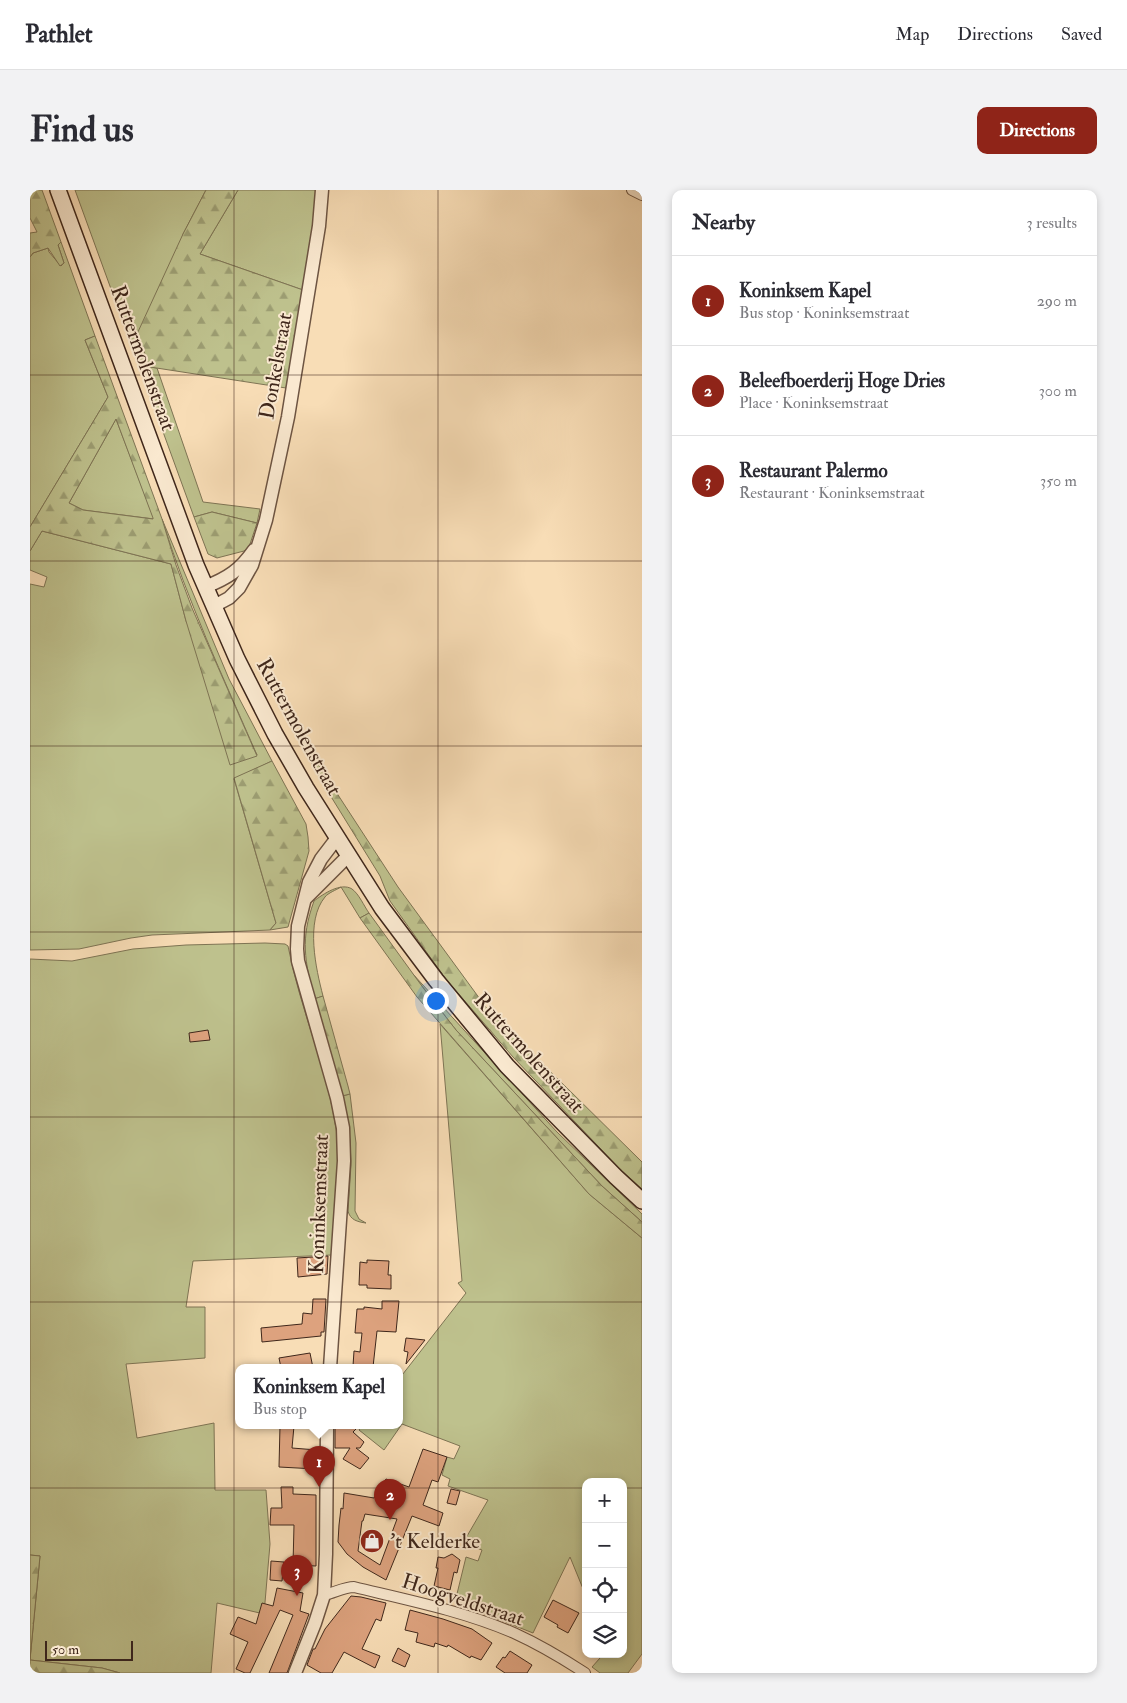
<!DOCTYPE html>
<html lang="en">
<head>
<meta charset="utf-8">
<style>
	:root { --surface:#fff; --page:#f2f2f3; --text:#2b2b33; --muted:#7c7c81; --line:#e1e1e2; --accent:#8f2418 }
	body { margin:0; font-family:"IM FELL Double Pica",serif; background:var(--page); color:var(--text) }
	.controls { position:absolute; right:15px; bottom:15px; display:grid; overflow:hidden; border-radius:10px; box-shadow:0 2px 8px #0003 }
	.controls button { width:45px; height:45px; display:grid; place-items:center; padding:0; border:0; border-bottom:1px solid var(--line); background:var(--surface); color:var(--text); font:25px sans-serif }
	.scale { position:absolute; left:15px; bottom:12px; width:88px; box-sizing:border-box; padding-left:5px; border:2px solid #3f271b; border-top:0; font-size:14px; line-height:18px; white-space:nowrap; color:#3f271b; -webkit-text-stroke:4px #fae9d0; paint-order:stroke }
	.you { position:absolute; left:405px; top:810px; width:18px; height:18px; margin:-12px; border:4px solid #fff; border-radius:50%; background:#1a73e8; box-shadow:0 0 0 8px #1a73e833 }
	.badge { display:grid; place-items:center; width:32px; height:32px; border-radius:50%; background:var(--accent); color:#fff; font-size:16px; font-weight:700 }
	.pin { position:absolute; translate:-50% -41px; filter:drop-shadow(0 1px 2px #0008) }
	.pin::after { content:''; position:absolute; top:26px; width:18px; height:15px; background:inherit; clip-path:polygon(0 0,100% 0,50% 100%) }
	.popup { position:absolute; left:205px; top:1174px; width:168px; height:65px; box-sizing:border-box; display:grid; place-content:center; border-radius:10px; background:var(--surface); filter:drop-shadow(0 1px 4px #0005); font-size:16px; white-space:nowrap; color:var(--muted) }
	.popup b { font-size:19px; color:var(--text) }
	.popup::after { content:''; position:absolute; left:50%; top:100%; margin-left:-10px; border:10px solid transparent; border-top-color:var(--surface) }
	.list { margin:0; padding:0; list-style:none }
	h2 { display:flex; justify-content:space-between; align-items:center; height:65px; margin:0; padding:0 20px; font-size:21px }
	h2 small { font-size:16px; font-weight:400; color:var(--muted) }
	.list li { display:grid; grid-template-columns:32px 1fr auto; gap:15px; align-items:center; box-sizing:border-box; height:90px; padding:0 20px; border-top:1px solid var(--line) }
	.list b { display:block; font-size:19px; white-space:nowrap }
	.list p { margin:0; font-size:16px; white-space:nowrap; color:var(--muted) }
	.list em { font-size:16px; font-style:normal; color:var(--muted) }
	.icon { flex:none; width:28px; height:28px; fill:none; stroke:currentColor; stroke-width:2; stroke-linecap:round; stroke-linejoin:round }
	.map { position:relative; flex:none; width:612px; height:1483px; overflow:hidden; border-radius:10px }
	header { display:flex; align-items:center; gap:30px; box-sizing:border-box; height:70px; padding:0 25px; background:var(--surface); border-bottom:1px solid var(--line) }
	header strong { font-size:24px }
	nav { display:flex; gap:28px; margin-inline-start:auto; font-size:18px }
	.intro { display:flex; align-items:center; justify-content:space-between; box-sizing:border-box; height:120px; padding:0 30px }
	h1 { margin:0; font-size:35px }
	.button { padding:12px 22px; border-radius:10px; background:var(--accent); color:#fff; font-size:18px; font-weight:700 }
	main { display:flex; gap:30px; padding:0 30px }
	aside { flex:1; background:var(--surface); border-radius:10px; box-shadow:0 2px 8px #0003 }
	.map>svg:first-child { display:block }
</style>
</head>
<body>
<header>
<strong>Pathlet</strong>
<nav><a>Map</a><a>Directions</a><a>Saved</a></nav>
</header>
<div class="intro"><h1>Find us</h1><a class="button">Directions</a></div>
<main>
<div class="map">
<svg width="612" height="1483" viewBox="0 0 612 1483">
	<defs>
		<pattern id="forest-firs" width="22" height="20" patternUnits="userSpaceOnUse" patternTransform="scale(1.25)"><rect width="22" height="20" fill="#bec18d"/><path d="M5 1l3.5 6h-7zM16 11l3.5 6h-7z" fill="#9c9d72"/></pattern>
	</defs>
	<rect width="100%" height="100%" fill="#f8ddb6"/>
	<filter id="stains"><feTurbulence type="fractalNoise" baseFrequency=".004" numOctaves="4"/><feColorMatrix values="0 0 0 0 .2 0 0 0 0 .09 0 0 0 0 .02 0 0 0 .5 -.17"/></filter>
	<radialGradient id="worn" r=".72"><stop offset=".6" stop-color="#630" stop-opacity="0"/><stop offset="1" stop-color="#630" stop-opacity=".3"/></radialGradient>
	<!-- grass -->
	<path fill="#bec18d" stroke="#7e7454" d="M45 0H176L153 44 120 177 127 178 173 312 230 319 227 333 182 322 164 327Z
		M208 0H288L284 38 273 100 170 64Z
		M31 52 65 146 55 150 78 207 0 337V67L3 63 18 58 19 62 31 76 34 73 28 55Z
		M86 229 124 329 53 320 39 313Z
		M132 329 199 489 242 571 204 589 246 733 240 740 122 745 101 748 49 759 0 760V394L14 397 17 387 0 380V361L12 341 141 374 156 431 227 565C193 487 157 410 132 329Z
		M311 697C306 700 298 703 295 707 275 731 286 779 293 806L284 809C275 770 270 750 284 711 293 704 311 692 322 699 329 704 334 716 339 723L330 728Z
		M235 753 255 754 258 756C270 820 298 879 307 944 312 983 305 1025 302 1065L163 1071 156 1117H175V1168L96 1174 107 1248 184 1233 185 1300H236L240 1354 234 1424 187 1413 181 1483H90L72 1478 0 1470 10 1366 0 1365V769L42 771 103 759 156 755Z
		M382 783 527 942 612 1024V1032L572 996 426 840Z
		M410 834 559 1004 612 1048V1464L598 1483H570L562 1477 570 1468V1464H593V1292H556V1406L540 1367 503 1443 425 1412 436 1367 448 1371 452 1360 433 1353 458 1310 418 1296 420 1289 412 1285 417 1267 424 1269 430 1256 372 1234 354 1260 329 1240 332 1236H369V1189L436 1103 428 1093 432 1091Z
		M320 904 326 953 325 1021 329 1029 336 1033C328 1032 320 1030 318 1021L321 975 320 950 312 906Z"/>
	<!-- forest -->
	<path fill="url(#forest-firs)" stroke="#7e7454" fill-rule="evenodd" d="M0 0H12L31 52 28 55 34 73 30 76 18 58 3 63 0 67V43L7 42 0 28Z
		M176 0H208L170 64 273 100 256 198 120 177 107 144 153 44Z
		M65 146 132 329 146 375 162 418 227 566 200 575 156 431 141 374 12 341 0 361V337L78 207 55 150ZM86 229 123 328V329L53 320 39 313Z
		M182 322 227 333 219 357 214 361 187 368 178 364 164 327Z
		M282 565 368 697 458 820 612 972V999L589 978 483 867 415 788 360 711 350 686 300 605 278 567Z
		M242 571 276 634 278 647 279 661 258 737 240 740 246 733 204 588Z
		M339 723 394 799 426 840 572 996 612 1032V1048L559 1004 387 807 330 728Z
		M293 806 318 896 320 904 312 906 284 809Z
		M0 1365 10 1366 0 1469Z
		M0 1470 72 1478 90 1483H0Z"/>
	<!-- building -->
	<path fill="#dda27e" stroke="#3f271b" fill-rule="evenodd" d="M178 840 180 850 160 852 159 843Z
		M298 1066 297 1084 268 1087 267 1068Z
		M337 1070 359 1071 358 1085H361V1099L337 1098V1095H329L330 1072 337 1073Z
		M283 1109H296L294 1142H291V1146L232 1152 231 1138 272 1134 273 1123 282 1124Z
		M352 1111H369L366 1142 347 1141 343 1177 323 1176 324 1161 330 1162 332 1143H325L327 1119H334V1117L352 1119Z
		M376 1148 395 1150 376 1174 378 1162 374 1161Z
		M280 1163 283 1178H251L249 1168Z
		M250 1236H264L262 1258 287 1260 286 1279 249 1277Z
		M305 1236H329L323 1242 334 1252 330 1258H326L339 1268 330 1279 313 1269 320 1258H305Z
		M393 1259 417 1267 408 1292 402 1290 393 1315 413 1323 409 1336 382 1326 356 1390 333 1377 317 1364 308 1352 309 1335 311 1318 313 1319 314 1303 344 1308 356 1289 379 1297ZM335 1324 367 1329 350 1375 328 1361 332 1331H333Z
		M251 1297H263V1304L286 1305V1376L263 1375 264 1335H240L241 1318H252Z
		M421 1299 430 1301 426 1315 417 1313Z
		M422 1364 430 1370 427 1383 424 1382 420 1400 404 1396 408 1378H406L408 1367 414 1368Z
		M241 1371 254 1372 252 1391 240 1390Z
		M247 1398 273 1403 270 1421 279 1424 257 1483H239L263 1425 250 1420 220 1483H215L206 1479 218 1452 200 1444 208 1427 226 1434 232 1413 243 1416Z
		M321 1406 331 1407 356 1413 351 1431 346 1429 332 1459 350 1466 345 1478 314 1462 302 1483H291L277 1475 283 1459H285L295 1439Z
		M523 1410 549 1423 538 1443 527 1437 528 1435 514 1427Z
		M380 1420 413 1429 442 1439 462 1453 451 1470 441 1466 440 1468 418 1455 417 1457 405 1453 404 1457 386 1452 388 1443 375 1440Z
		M368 1458 380 1465 375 1477 362 1471Z
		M480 1461 502 1475 497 1483H475L466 1477 473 1467 475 1468Z"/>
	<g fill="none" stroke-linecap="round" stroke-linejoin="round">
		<!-- minor casing -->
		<g stroke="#6d5442" stroke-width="12">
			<path id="minor" d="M602 0 612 5
				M294 1405C304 1403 314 1397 324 1397 378 1410 433 1421 484 1443 508 1454 532 1468 555 1483"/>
		</g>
		<!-- tertiary casing -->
		<g stroke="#6d5442" stroke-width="15">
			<path id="tertiary" d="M175 397C198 388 210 380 224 360
				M184 416 199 408 209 398 222 375 236 330 258 227 289 36 292 0
				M276 708 318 666
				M300 1178 314 971 313 938 307 908 268 771 267 759 268 736 279 692 291 669 307 648
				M265 1483 285 1433 294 1405 296 1364 297 1236"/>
		</g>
		<!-- secondary casing -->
		<g stroke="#3f271b" stroke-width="18">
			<path id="secondary" d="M28 0 166 375 207 469 245 544 276 598 352 718 406 790 477 876 586 987 612 1011"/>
		</g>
		<!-- minor -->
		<use href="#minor" stroke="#fae9d0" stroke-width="10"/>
		<!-- tertiary -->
		<use href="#tertiary" stroke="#fae9d0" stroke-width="12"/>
		<!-- secondary -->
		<use href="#secondary" stroke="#fae9d0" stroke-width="15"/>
	</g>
	<!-- grid -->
	<path fill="none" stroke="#3f271b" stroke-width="1" stroke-opacity="0.55" d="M204 0V1483M408 0V1483M0 185H612M0 371H612M0 556H612M0 742H612M0 927H612M0 1112H612M0 1298H556M593 1298H612"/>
	<!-- icons -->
	<defs>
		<g id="shop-disc" transform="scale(1.25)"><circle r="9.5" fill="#8f2418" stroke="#fae9d0"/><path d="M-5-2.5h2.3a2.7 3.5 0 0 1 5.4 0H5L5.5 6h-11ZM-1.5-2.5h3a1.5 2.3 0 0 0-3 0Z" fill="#fff"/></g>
	</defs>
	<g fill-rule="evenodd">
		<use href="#shop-disc" x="342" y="1351"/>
	</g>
	<g text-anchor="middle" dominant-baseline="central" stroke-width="4" stroke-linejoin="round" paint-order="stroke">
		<!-- street labels -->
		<g font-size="21" fill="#3f271b" stroke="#fae9d0">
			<text transform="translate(113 168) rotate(70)">Ruttermolenstraat</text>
			<text transform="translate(246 176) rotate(-80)">Donkelstraat</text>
			<text transform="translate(269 537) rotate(61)">Ruttermolenstraat</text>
			<text transform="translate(499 863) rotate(48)">Ruttermolenstraat</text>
			<text transform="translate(289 1014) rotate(-88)">Koninksemstraat</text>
			<text transform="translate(433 1410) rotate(18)">Hoogveldstraat</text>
		</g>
		<!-- poi labels -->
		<g font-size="21" fill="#3f271b" stroke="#fae9d0" text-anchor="start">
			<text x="360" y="1351">'t Kelderke</text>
		</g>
	</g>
	<rect width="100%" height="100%" filter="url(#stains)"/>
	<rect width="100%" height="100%" fill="url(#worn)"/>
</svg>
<div class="controls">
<button>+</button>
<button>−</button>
<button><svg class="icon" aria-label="locate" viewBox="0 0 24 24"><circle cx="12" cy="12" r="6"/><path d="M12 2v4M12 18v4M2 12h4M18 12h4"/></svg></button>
<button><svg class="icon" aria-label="layers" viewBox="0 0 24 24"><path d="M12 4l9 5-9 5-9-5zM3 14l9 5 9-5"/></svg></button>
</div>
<div class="scale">50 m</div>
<div class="you"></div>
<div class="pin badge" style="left:289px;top:1297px">1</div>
<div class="popup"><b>Koninksem Kapel</b>Bus stop</div>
<div class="pin badge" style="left:360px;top:1330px">2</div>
<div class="pin badge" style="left:267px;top:1406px">3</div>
</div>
<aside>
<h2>Nearby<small>3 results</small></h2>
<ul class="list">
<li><span class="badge">1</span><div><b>Koninksem Kapel</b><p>Bus stop · Koninksemstraat</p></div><em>290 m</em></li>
<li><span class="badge">2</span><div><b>Beleefboerderij Hoge Dries</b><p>Place · Koninksemstraat</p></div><em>300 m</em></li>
<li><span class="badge">3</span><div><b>Restaurant Palermo</b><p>Restaurant · Koninksemstraat</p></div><em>350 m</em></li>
</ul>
</aside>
</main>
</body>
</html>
